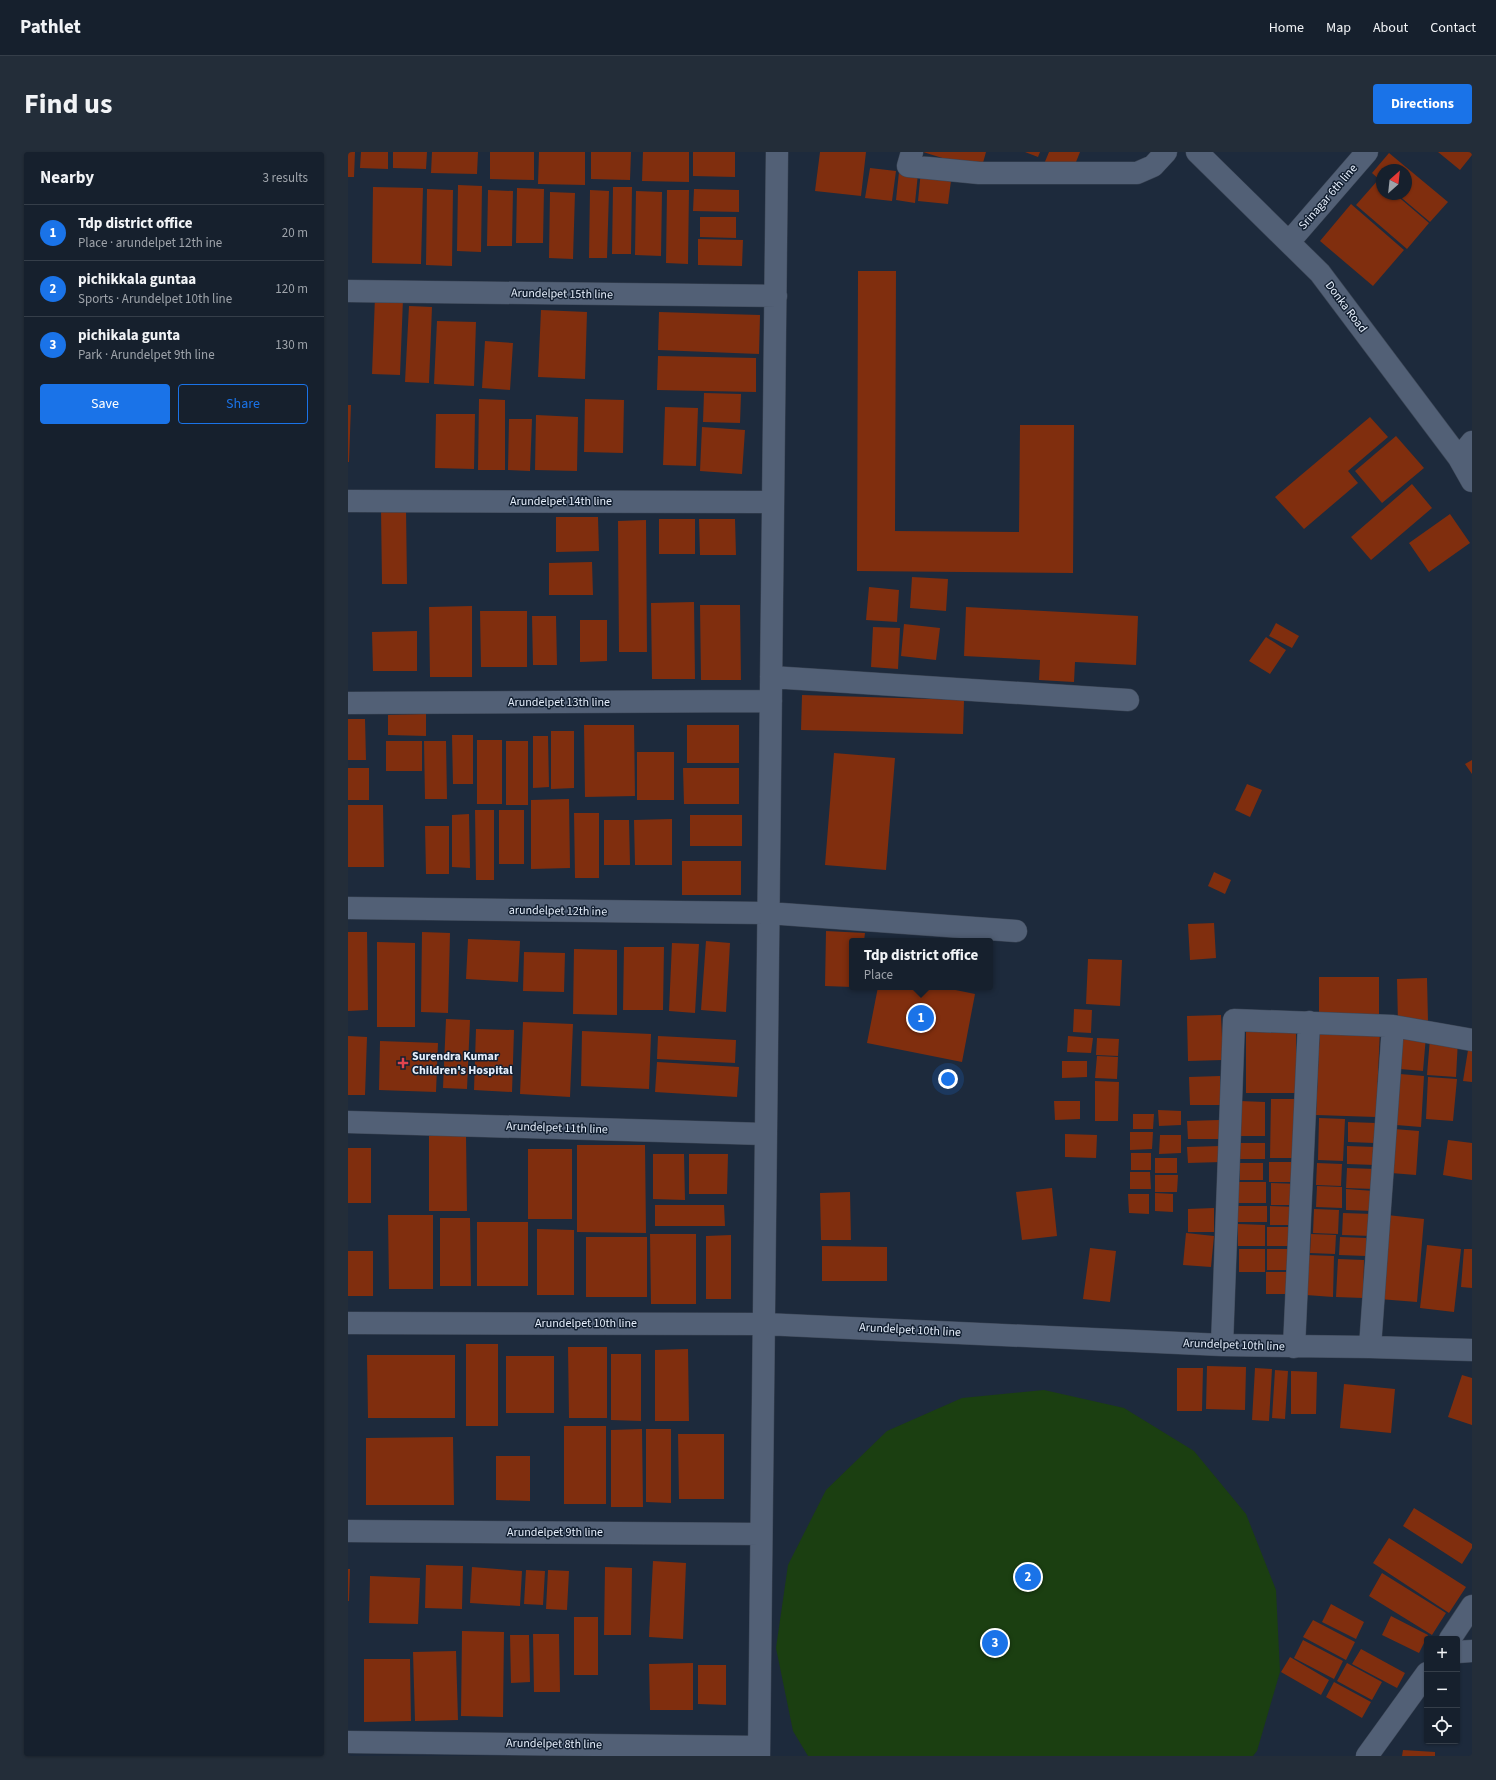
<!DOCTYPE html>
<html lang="en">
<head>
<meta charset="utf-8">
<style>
	:root { --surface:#16202d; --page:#232d39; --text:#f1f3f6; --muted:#9ea3aa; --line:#353e49; --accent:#1a73e8 }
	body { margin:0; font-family:"Source Sans 3",sans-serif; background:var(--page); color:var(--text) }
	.controls { position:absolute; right:12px; bottom:12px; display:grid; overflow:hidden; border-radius:4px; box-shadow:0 1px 3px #0004 }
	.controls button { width:36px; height:36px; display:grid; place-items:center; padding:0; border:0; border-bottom:1px solid var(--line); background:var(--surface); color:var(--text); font:20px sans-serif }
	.compass { position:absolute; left:1028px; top:12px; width:36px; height:36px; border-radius:50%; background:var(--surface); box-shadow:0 1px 3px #0004; rotate:27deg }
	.you { position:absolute; left:600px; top:927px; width:14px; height:14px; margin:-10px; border:3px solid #fff; border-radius:50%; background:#1a73e8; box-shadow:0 0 0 6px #1a73e833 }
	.badge { display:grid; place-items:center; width:26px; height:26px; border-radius:50%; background:var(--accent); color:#fff; font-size:13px; font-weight:700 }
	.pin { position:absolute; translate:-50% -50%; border:2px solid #fff; box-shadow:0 1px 4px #0006 }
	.popup { position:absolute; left:501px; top:786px; width:144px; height:52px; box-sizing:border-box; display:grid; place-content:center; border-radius:4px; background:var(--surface); filter:drop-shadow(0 1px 3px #0005); font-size:13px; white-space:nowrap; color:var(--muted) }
	.popup b { font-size:15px; color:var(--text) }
	.popup::after { content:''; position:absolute; left:50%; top:100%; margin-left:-8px; border:8px solid transparent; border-top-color:var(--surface) }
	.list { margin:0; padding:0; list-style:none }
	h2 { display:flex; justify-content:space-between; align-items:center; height:52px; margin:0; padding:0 16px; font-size:17px }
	h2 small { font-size:13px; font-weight:400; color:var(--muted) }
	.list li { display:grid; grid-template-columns:26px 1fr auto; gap:12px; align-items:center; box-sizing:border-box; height:56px; padding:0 16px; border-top:1px solid var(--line) }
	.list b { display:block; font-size:15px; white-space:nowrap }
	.list p { margin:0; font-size:13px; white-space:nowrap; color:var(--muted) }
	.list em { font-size:13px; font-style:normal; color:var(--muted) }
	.actions { display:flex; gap:8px; padding:12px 16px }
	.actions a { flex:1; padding:9px 0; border:1px solid var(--accent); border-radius:4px; text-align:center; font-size:14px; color:var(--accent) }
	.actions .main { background:var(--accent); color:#fff }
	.icon { flex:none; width:22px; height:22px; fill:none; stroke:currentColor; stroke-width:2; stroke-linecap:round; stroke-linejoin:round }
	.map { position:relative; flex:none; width:1124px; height:1604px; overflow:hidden; border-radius:4px }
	header { display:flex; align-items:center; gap:24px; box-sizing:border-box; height:56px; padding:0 20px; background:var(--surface); border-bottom:1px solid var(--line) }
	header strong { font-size:19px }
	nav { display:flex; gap:22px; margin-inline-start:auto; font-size:14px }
	.intro { display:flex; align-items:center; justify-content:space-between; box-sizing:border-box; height:96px; padding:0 24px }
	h1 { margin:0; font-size:28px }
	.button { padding:10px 18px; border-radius:4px; background:var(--accent); color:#fff; font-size:14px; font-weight:700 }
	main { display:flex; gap:24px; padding:0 24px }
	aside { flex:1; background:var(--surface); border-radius:4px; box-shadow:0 1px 3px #0004 }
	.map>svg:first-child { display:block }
</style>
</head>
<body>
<header>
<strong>Pathlet</strong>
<nav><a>Home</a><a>Map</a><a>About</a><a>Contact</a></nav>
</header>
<div class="intro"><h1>Find us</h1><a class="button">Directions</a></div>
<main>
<aside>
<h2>Nearby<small>3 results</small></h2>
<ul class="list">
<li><span class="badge">1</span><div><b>Tdp district office</b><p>Place · arundelpet 12th ine</p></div><em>20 m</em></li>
<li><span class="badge">2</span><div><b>pichikkala guntaa</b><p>Sports · Arundelpet 10th line</p></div><em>120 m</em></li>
<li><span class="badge">3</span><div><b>pichikala gunta</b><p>Park · Arundelpet 9th line</p></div><em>130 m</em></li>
</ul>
<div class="actions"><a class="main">Save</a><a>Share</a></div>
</aside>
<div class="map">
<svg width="1124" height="1604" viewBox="0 0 1124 1604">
	<rect width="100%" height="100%" fill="#1d2a3c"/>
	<!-- green -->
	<path fill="#1b3f11" d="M696 1238 776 1256 846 1299 898 1362 928 1438 932 1520 909 1599 905 1604H460L445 1579 428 1496 440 1413 478 1338 539 1279 614 1246Z"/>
	<!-- building -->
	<path fill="#802e0e" d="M0 0H7L6 25H0Z
		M13 0H40V17L12 16Z
		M45 0H79L78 17 45 16Z
		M84 0H130L129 22 83 21Z
		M142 0H186V28L142 27Z
		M191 0H237V33L190 32Z
		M243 0H283L282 28 243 27Z
		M295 0H341V30L294 29Z
		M345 0H387V25L345 24Z
		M472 0H518L513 44 467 39Z
		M575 0H638L633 18Z
		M677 0H692L690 5Z
		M701 0H732L726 15 696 12Z
		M1090 0H1124V3L1112 18Z
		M1041 1 1100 50 1082 70 1049 42H1058V18H1034V30L1024 21Z
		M522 16 548 19 544 49 517 46Z
		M573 18 604 21 600 52 570 49Z
		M551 20 570 22 567 51 548 48Z
		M1030 28 1034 31V42H1047L1081 71 1059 97 1008 53Z
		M110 33 134 34 133 100 109 99Z
		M25 35 75 36 73 112 24 111Z
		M265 35H284L283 102H264Z
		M169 36 196 37 195 91H168Z
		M79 37 105 38 104 114 78 113Z
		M346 37 391 38V60L345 59Z
		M140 38 165 39 164 94H139Z
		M242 38 261 39 259 106H241Z
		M319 38H341L340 112 318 111Z
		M288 39 314 40 313 104 287 103Z
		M202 40 227 41 225 107 201 106Z
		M1003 52 1056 98 1025 134 972 89Z
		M352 65H388V86L352 85Z
		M350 87 395 88 394 114 350 113Z
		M510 119H548L547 379 671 380 672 273H726L725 421 509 419Z
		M27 145 55 147 52 223 24 222Z
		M61 154 84 155 81 231 57 230Z
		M193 158 239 160 237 227 190 225Z
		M311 160 412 163 411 202 310 198Z
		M89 169 128 170 126 234 86 232Z
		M137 189 165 191 162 238 134 236Z
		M310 204 408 206V240L309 238Z
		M356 241 393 242 392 271 355 270Z
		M131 247 157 248V318H130Z
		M237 247 276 248 275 301 236 300Z
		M0 253H3L1 310H0Z
		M317 255 350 256 348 314 315 313Z
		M88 262H127L126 317 87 316Z
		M188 263 230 265 229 319 187 318Z
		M1022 265 1040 285 1000 319 1010 331 956 377 927 345Z
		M161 267H184L182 319 160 318Z
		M354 275 397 278 394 322 352 319Z
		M1048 284 1076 316 1034 351 1007 319Z
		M1064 332 1084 356 1023 408 1003 385Z
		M33 356H58L59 432H34Z
		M1102 362 1122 391 1081 420 1061 391Z
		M208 365H250L251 399 208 400Z
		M311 367H347V402H311Z
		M351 367H387L388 403H352Z
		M298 368 299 500H271L270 369Z
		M244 410 245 443H201V411Z
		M564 425 600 427 598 459 562 456Z
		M521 435 551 438 549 470 518 468Z
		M346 450 347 527H304L303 451Z
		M352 453H392L393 528H353Z
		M124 454V525H82L81 455Z
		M618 455 790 464 788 513 727 510 726 530 691 528 692 508 616 504Z
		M132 459H179V515H133Z
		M184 464H208L209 513H185Z
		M232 468H259V509L232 510Z
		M928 471 951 484 944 496 921 484Z
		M556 472 592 476 588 508 553 504Z
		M525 475 552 476 550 517 523 515Z
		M69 479V519H25L24 480Z
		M918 485 938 498 922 522 901 509Z
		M454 543 616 548 615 582 453 578Z
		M78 562V584L40 583V563Z
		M0 567H17L18 608H0Z
		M236 573H286L287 644 237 645Z
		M339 573H391V611H339Z
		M203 579H226V636L203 637Z
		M104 583H125V632H105Z
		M185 584H200L201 635 185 636Z
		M129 588H154V652H129Z
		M38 589H74V619H38Z
		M76 589H98L99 647H77Z
		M158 589H180V653H158Z
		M289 600H326V648H289Z
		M486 601 547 606 538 718 477 713Z
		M1124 608V622L1117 612Z
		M0 616H21V648H0Z
		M335 616H391V652H336Z
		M899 632 914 638 902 665 887 658Z
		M221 647 222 716 183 717V648Z
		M0 653H35L36 715H0Z
		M127 658H146V728H128Z
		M151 658H176V712H151Z
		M226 661H251V726H227Z
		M121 662 122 716 104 715V663Z
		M342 663H394V694H342Z
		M324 667V713H287L286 668Z
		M256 668H281L282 713H256Z
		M77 674H101V722H78Z
		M334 709H393V743H334Z
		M866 720 883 728 877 742 860 734Z
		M866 771 868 806 842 808 840 772Z
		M478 779 517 781 516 789H504V835L477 834Z
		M0 780H19L20 858 0 859Z
		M74 780 102 781 100 861 73 860Z
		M120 787 172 789 170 830 118 827Z
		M358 789 382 791 378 860 353 858Z
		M29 790 67 791V875H29Z
		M324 791 351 792 347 861 321 859Z
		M276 795H316L315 858H275Z
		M226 797 269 798V863L225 862Z
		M176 800 217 801 216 840 175 839Z
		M740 807 774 808 772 854 738 852Z
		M971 825H1031V863L971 864Z
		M1079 826 1080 870 1050 871 1049 827Z
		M530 835H593L627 842 614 910 519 891Z
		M726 857 744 858 743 881 725 880Z
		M873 863 875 908 840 909 839 864Z
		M98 867 122 868 119 937 95 936Z
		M175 870 225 872 222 945 172 942Z
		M972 875 1032 878 1028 965 968 963Z
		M898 876 948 877V941H898Z
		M128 877 166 878 164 940 126 938Z
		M234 879 303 882 301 937 233 934Z
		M1054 882 1078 884 1075 919 1052 917Z
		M0 884 19 885 17 943H0Z
		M310 884 388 888 387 911 309 907Z
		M720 884 745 886 743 901 719 900Z
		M749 886 771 887 770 904 748 903Z
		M1082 886 1110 888 1108 925 1079 923Z
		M32 889 90 891 88 940 31 938Z
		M1121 892 1124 893V930L1115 929Z
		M749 904 770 905 769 927 747 926Z
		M714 909H739V925L714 926Z
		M309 910 391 915 389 945 307 940Z
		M1052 922 1076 924 1073 975 1048 973Z
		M872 924V953H842L841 925Z
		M1080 925 1109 927 1105 969 1078 967Z
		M747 929 771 930 770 969H747Z
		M923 947H946V1006H922Z
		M706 949H732V967L707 968Z
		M892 949 917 950V984H892Z
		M810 958 833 959V973L811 974Z
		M785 962H806L805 977H785Z
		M971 966 997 967 995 1009 970 1008Z
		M871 968V987H840L839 969Z
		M1000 970 1028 971 1027 991 1000 990Z
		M1046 977 1071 979 1068 1023 1043 1021Z
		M782 980H805L804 997 782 998Z
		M717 982 749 983 748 1006 717 1005Z
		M812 983H833V1001L811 1002Z
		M81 984H118L119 1059H81Z
		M1100 988 1124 991V1028L1095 1023Z
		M889 991H917V1007H889Z
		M229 993H297L298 1081 229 1080Z
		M873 994V1010L840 1011 839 995Z
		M999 994 1027 995V1013L999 1012Z
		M0 996H23V1051H0Z
		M180 997H224V1067H180Z
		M783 1001H803V1018H783Z
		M305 1002H336L337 1048 305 1047Z
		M341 1002H380L379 1042H341Z
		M807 1006H829V1021H807Z
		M921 1010H951L950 1030H921Z
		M892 1011H915V1028H892Z
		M969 1011 994 1012 993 1034 968 1033Z
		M999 1016 1027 1017 1026 1037 998 1036Z
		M782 1020H802L803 1037H782Z
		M807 1023H830L829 1040H807Z
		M889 1030H918V1051H889Z
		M923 1031 951 1032V1053H923Z
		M969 1034 994 1035V1056L968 1055Z
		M704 1036 709 1084 674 1088 668 1040Z
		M998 1037 1026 1039 1025 1059 998 1058Z
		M502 1040 503 1088H473L472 1041Z
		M807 1041 825 1042V1060L807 1059Z
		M780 1042H801V1062L781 1061Z
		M307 1053H376L377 1074H307Z
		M889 1054H919V1070H889Z
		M922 1054 948 1055V1073H922Z
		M866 1056V1080H840V1057Z
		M966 1057 991 1058 990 1082 965 1081Z
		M995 1061 1025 1062 1024 1084 994 1083Z
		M40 1063H85V1137H41Z
		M1039 1063 1076 1067 1069 1150 1031 1147Z
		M92 1066H122L123 1134H92Z
		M129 1070H180V1134H129Z
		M890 1072 917 1073V1094H890Z
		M919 1075H946V1094H919Z
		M189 1077 226 1078V1143H189Z
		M838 1081 866 1084 863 1115 835 1113Z
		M302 1082H348V1152H303Z
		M963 1082 988 1083 987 1102 962 1101Z
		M383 1083V1147H358V1084Z
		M238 1085H299V1145H238Z
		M992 1085 1018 1086V1104L991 1103Z
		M1079 1093 1113 1097 1106 1160 1072 1156Z
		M474 1094 539 1095V1129H474Z
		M742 1096 768 1099 762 1150 735 1147Z
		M891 1097H917V1120H891Z
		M919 1097H946V1118H919Z
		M1116 1097H1124V1136L1113 1135Z
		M0 1099H25V1144H0Z
		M960 1103 986 1104 985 1145 958 1143Z
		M990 1107 1016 1108 1015 1146 988 1145Z
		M918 1120H944V1142H918Z
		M118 1192H150V1274H118Z
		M220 1195H259V1266H221Z
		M340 1197 341 1269H307V1198Z
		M263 1202H293V1269L263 1268Z
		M19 1203H107V1266H20Z
		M158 1204H206V1261H158Z
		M859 1214 898 1215 897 1258 858 1257Z
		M829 1216H855L854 1259H829Z
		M907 1216 924 1217 921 1269 904 1268Z
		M927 1218 940 1219 937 1267 924 1266Z
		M943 1219 969 1220 968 1262H943Z
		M1114 1223 1124 1226V1273L1100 1265Z
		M996 1232 1047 1237 1043 1281 992 1276Z
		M216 1274H258V1352H216Z
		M294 1277 295 1355H263V1278Z
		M298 1277H323V1351L298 1350Z
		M330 1282H376V1347H331Z
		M105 1285 106 1353H18V1286Z
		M148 1304H182V1349L148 1348Z
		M1066 1356 1124 1392V1396L1114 1412 1055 1374Z
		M1041 1386 1118 1435 1101 1461 1025 1411Z
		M305 1409 338 1411 335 1487 301 1485Z
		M78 1413 115 1414 114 1457 77 1456Z
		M124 1415 174 1419 172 1454 122 1451Z
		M257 1415 284 1416 283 1483H256Z
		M0 1417H2L1 1449H0Z
		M178 1418 197 1419 195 1453 176 1452Z
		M200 1418 221 1419 219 1458 198 1457Z
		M1034 1421 1098 1461 1084 1483 1021 1444Z
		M22 1424 72 1426 70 1472 21 1471Z
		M983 1452 1016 1470 1008 1487 974 1470Z
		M1043 1464 1080 1483 1071 1501 1034 1483Z
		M226 1465H250V1523H226Z
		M965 1468 1007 1490 998 1508 955 1485Z
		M114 1479 156 1480 155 1565 113 1564Z
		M185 1482H211L212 1540H186Z
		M162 1483H181L182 1530 163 1531Z
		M955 1488 995 1509 986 1527 946 1506Z
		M1013 1497 1057 1521 1049 1536 1004 1512Z
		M108 1499 110 1568 67 1569 65 1500Z
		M942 1505 981 1528 973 1543 933 1520Z
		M16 1507H62L63 1569 16 1570Z
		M345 1511V1558H302L301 1512Z
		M999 1511 1034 1530 1024 1548 989 1529Z
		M350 1513H378V1553L350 1552Z
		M986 1530 1023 1550 1014 1566 978 1545Z
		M1055 1598 1087 1600V1604H1054Z"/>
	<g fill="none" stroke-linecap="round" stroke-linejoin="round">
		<!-- minor casing -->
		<g stroke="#3d4757" stroke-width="23">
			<path id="minor" d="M564 0 560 14 631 21H789L805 14 818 0
				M849 0 972 121 1111 306 1124 329
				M941 90 1019 0
				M0 139 428 144
				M1111 306 1124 290
				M0 349 425 350
				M423 525 780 548
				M0 551 423 549
				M0 756 420 761 668 779
				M0 970 418 982
				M0 1171 416 1172 874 1193 1022 1195 1124 1198
				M874 1193 886 868 1045 874 1124 888
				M946 1195 961 870
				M1022 1195 1045 874
				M0 1379 413 1382
				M1102 1487 1124 1454
				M1109 1500 1124 1499
				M0 1590 411 1595
				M411 1604 429 0
				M1019 1604 1079 1521"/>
		</g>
		<!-- minor -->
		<use href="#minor" stroke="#526076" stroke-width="22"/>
	</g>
	<!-- markers -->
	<path fill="#e0444e" stroke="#132032" stroke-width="1.5" d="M53 905h4v4h4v4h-4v4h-4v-4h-4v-4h4z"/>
	<g text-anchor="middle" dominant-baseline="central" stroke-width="3" stroke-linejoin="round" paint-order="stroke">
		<!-- street labels -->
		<g font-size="12" fill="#e6effc" stroke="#132032">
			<text transform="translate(980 45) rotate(-49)">Srinagar 6th line</text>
			<text transform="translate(214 142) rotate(1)">Arundelpet 15th line</text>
			<text transform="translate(998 155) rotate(53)">Donka Road</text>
			<text x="213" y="349">Arundelpet 14th line</text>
			<text x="211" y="550">Arundelpet 13th line</text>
			<text transform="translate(210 759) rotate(1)">arundelpet 12th ine</text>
			<text transform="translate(209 976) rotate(2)">Arundelpet 11th line</text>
			<text x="238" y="1171">Arundelpet 10th line</text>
			<text transform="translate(562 1178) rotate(3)">Arundelpet 10th line</text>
			<text transform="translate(886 1193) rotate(2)">Arundelpet 10th line</text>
			<text x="207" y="1380">Arundelpet 9th line</text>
			<text transform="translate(206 1592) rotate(1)">Arundelpet 8th line</text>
		</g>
		<!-- poi labels -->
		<g font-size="12" font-weight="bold" fill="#e6effc" stroke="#132032" text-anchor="start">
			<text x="64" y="904">Surendra Kumar<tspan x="64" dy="14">Children's Hospital</tspan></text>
		</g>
	</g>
</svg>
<div class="controls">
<button>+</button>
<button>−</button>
<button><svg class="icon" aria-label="locate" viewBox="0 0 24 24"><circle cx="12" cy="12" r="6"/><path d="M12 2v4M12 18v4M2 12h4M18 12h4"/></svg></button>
</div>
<svg class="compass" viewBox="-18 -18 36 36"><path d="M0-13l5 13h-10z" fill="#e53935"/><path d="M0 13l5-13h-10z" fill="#9ea3aa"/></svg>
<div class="you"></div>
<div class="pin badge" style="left:573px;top:866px">1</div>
<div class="popup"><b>Tdp district office</b>Place</div>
<div class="pin badge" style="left:680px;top:1425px">2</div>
<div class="pin badge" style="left:647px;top:1491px">3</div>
</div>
</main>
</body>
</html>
